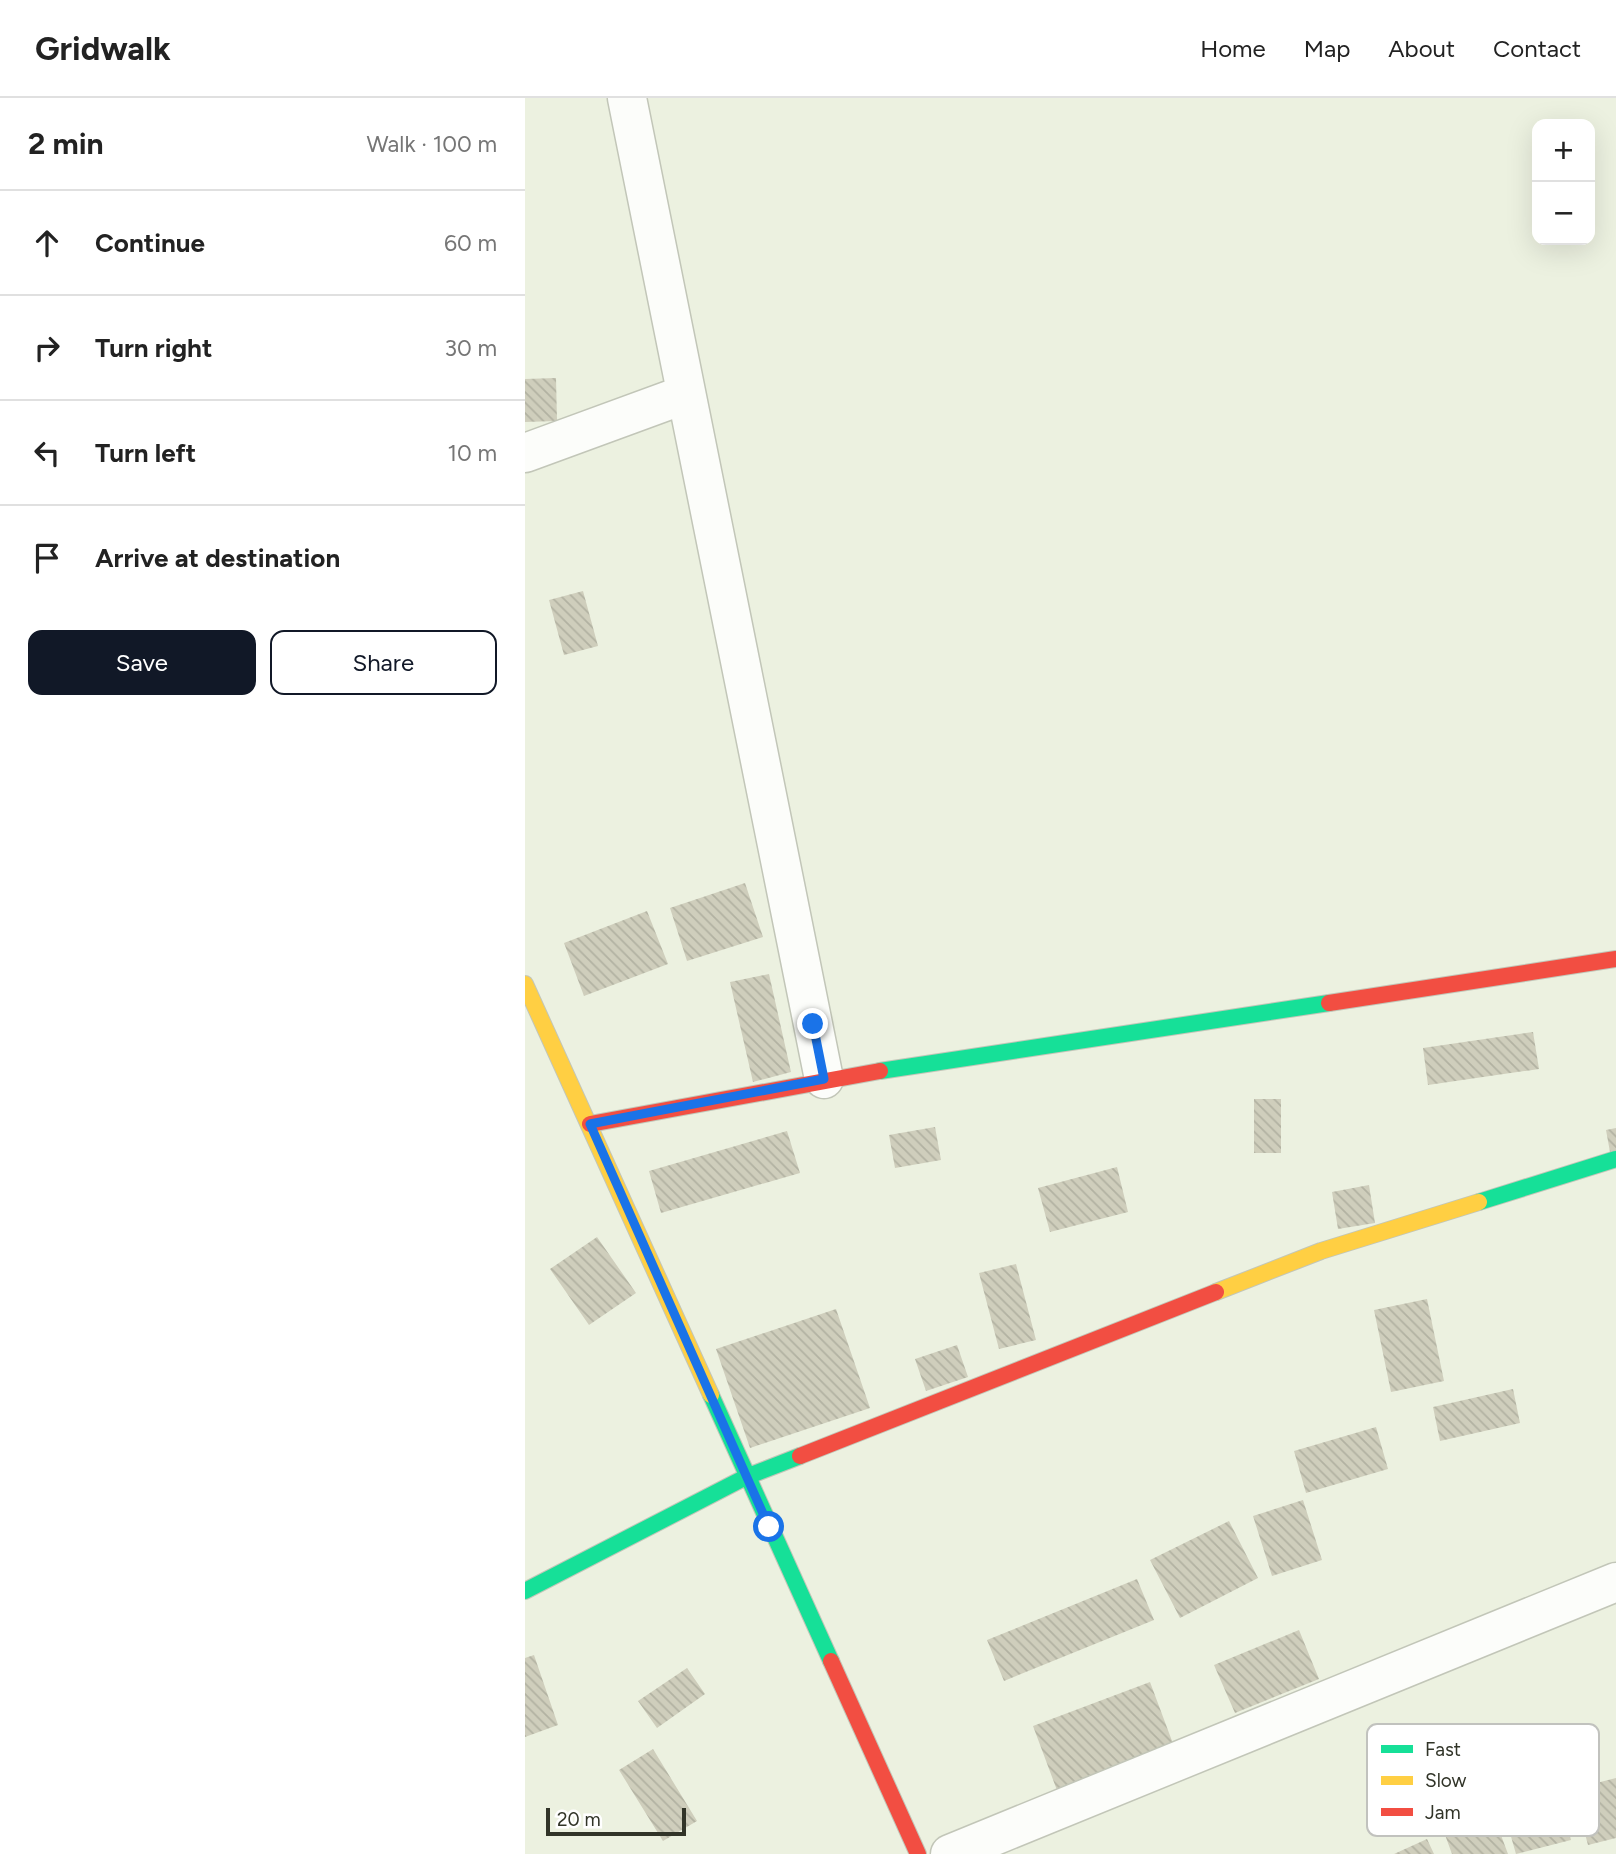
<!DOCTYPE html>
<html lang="en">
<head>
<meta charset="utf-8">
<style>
	:root { --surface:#fff; --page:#f2f2f2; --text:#222; --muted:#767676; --line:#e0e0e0; --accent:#111827 }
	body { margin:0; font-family:Figtree,sans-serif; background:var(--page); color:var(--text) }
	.controls { position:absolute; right:21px; top:21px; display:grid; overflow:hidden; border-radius:14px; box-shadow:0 7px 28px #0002 }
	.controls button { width:63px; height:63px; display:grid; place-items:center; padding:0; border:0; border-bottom:2px solid var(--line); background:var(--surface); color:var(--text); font:35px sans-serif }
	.scale { position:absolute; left:21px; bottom:18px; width:140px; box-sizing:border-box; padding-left:7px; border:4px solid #313428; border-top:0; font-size:19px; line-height:24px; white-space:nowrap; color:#313428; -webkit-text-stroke:5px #fff; paint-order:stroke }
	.stop { position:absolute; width:21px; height:21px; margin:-16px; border:5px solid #1a73e8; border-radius:50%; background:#fff }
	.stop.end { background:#1a73e8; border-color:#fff; box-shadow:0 2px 7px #0008 }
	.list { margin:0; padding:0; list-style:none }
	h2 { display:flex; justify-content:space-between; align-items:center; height:91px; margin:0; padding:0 28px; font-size:30px }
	h2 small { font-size:23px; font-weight:400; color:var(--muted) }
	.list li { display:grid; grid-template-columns:46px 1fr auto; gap:21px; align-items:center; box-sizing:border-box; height:105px; padding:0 28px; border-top:2px solid var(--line) }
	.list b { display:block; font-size:26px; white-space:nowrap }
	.list em { font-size:23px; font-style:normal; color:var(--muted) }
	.actions { display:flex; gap:14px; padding:21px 28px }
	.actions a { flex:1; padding:16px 0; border:2px solid var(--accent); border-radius:14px; text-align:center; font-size:24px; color:var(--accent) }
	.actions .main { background:var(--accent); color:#fff }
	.icon { flex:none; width:38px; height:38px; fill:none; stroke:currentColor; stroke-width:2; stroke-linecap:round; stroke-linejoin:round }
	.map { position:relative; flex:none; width:1091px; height:1756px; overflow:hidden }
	header { display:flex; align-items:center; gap:42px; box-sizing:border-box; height:98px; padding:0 35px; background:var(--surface); border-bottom:2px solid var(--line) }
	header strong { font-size:33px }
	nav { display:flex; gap:38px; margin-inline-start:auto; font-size:24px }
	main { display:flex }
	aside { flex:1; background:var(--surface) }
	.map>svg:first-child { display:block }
</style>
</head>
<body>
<header>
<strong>Gridwalk</strong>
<nav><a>Home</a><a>Map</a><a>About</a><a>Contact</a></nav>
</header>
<main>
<aside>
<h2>2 min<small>Walk · 100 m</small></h2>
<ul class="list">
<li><svg class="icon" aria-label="ahead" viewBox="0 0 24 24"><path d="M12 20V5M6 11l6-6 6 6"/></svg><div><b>Continue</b></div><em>60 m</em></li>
<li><svg class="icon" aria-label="right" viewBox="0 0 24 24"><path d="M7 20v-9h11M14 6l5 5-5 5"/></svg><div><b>Turn right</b></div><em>30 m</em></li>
<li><svg class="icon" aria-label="left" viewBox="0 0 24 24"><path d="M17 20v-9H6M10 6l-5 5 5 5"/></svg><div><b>Turn left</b></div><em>10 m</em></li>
<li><svg class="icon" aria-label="arrive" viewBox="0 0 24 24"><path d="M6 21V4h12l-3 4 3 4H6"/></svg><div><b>Arrive at destination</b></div></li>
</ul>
<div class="actions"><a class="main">Save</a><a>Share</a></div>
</aside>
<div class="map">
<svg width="1091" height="1756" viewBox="0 0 1091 1756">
	<defs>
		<pattern id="building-back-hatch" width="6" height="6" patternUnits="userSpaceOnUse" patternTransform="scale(1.75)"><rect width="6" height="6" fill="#cfcebc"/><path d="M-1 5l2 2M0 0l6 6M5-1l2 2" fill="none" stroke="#b2b2a2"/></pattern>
	</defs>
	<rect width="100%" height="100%" fill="#ecf1e0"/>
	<!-- building -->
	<path fill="url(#building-back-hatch)" d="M31 280 32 323 0 324V281Z
		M58 493 73 548 39 557 24 502Z
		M220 785 238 839 162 863 145 810Z
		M122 813 143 866 59 898 39 845Z
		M244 876 266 974 228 984 205 884Z
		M1008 934 1014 971 903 987 898 950Z
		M729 1001H756V1055H729Z
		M410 1029 416 1062 370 1070 364 1037Z
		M1091 1030V1053L1085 1054 1081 1032Z
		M262 1033 275 1075 136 1115 124 1073Z
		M592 1069 603 1114 525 1134 513 1090Z
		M844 1087 850 1125 813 1131 807 1094Z
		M72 1139 111 1195 64 1227 25 1171Z
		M491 1166 511 1242 474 1251 454 1175Z
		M902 1201 919 1283 866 1294 849 1212Z
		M311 1211 345 1310 225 1350 191 1251Z
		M432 1247 443 1279 401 1293 390 1261Z
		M988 1291 995 1325 915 1343 908 1309Z
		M851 1329 863 1371 781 1395 769 1353Z
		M778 1402 797 1462 747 1478 728 1418Z
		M704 1423 733 1480 655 1520 625 1462Z
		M612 1481 629 1522 479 1583 462 1542Z
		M774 1532 794 1581 710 1615 689 1567Z
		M9 1557 33 1627 0 1639V1560Z
		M162 1570 180 1596 132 1630 113 1603Z
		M625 1584 650 1651 533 1695 508 1628Z
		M128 1651 172 1723 138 1743 94 1672Z
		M1021 1656 1046 1742 991 1756 967 1672Z
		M1091 1680V1740L1063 1747 1048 1691Z
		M961 1697 983 1756H927L912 1715Z
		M902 1741 909 1756H869Z"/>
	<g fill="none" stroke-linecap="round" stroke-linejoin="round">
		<!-- street casing -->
		<g stroke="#c2c6b8" stroke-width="41">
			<path id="street" d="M102 0 299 981
				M0 355 161 296
				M425 1756 1091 1484"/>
		</g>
		<!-- fast casing -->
		<g stroke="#c2c6b8" stroke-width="18">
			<path id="fast" d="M355 973 804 905
				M954 1104 1091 1061
				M186 1297 306 1563
				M0 1493 221 1379 275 1358"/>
		</g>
		<!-- slow casing -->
		<g stroke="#c2c6b8" stroke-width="18">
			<path id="slow" d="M0 886 186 1297
				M691 1194 796 1153 954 1104"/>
		</g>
		<!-- jam casing -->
		<g stroke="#c2c6b8" stroke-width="18">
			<path id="jam" d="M804 905 1091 861
				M65 1026 355 973
				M275 1358 691 1194
				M306 1563 393 1756"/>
		</g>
		<!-- street -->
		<use href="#street" stroke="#fcfdfa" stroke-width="38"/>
		<!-- fast -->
		<use href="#fast" stroke="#16e098" stroke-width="16"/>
		<!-- slow -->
		<use href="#slow" stroke="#ffcf43" stroke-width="16"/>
		<!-- jam -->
		<use href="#jam" stroke="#f24e42" stroke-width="16"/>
	</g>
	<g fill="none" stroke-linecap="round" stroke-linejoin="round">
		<!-- route -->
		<path stroke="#1a73e8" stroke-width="9" d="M244 1429 65 1026 299 981 288 926"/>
	</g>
	<!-- legend -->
	<rect x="842" y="1626" width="232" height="112" rx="10" fill="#fff" stroke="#c1c2be" stroke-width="2"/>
	<rect x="856" y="1647" width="32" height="8" fill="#16e098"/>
	<rect x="856" y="1678" width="32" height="9" fill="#ffcf43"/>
	<rect x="856" y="1710" width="32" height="8" fill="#f24e42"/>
	<g font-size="19" fill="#313428">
		<text x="900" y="1658">Fast</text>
		<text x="900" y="1689">Slow</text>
		<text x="900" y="1721">Jam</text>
	</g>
</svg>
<div class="controls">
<button>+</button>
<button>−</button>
</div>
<div class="scale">20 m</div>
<div class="stop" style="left:244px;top:1429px"></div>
<div class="stop end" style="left:288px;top:926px"></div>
</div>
</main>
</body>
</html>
